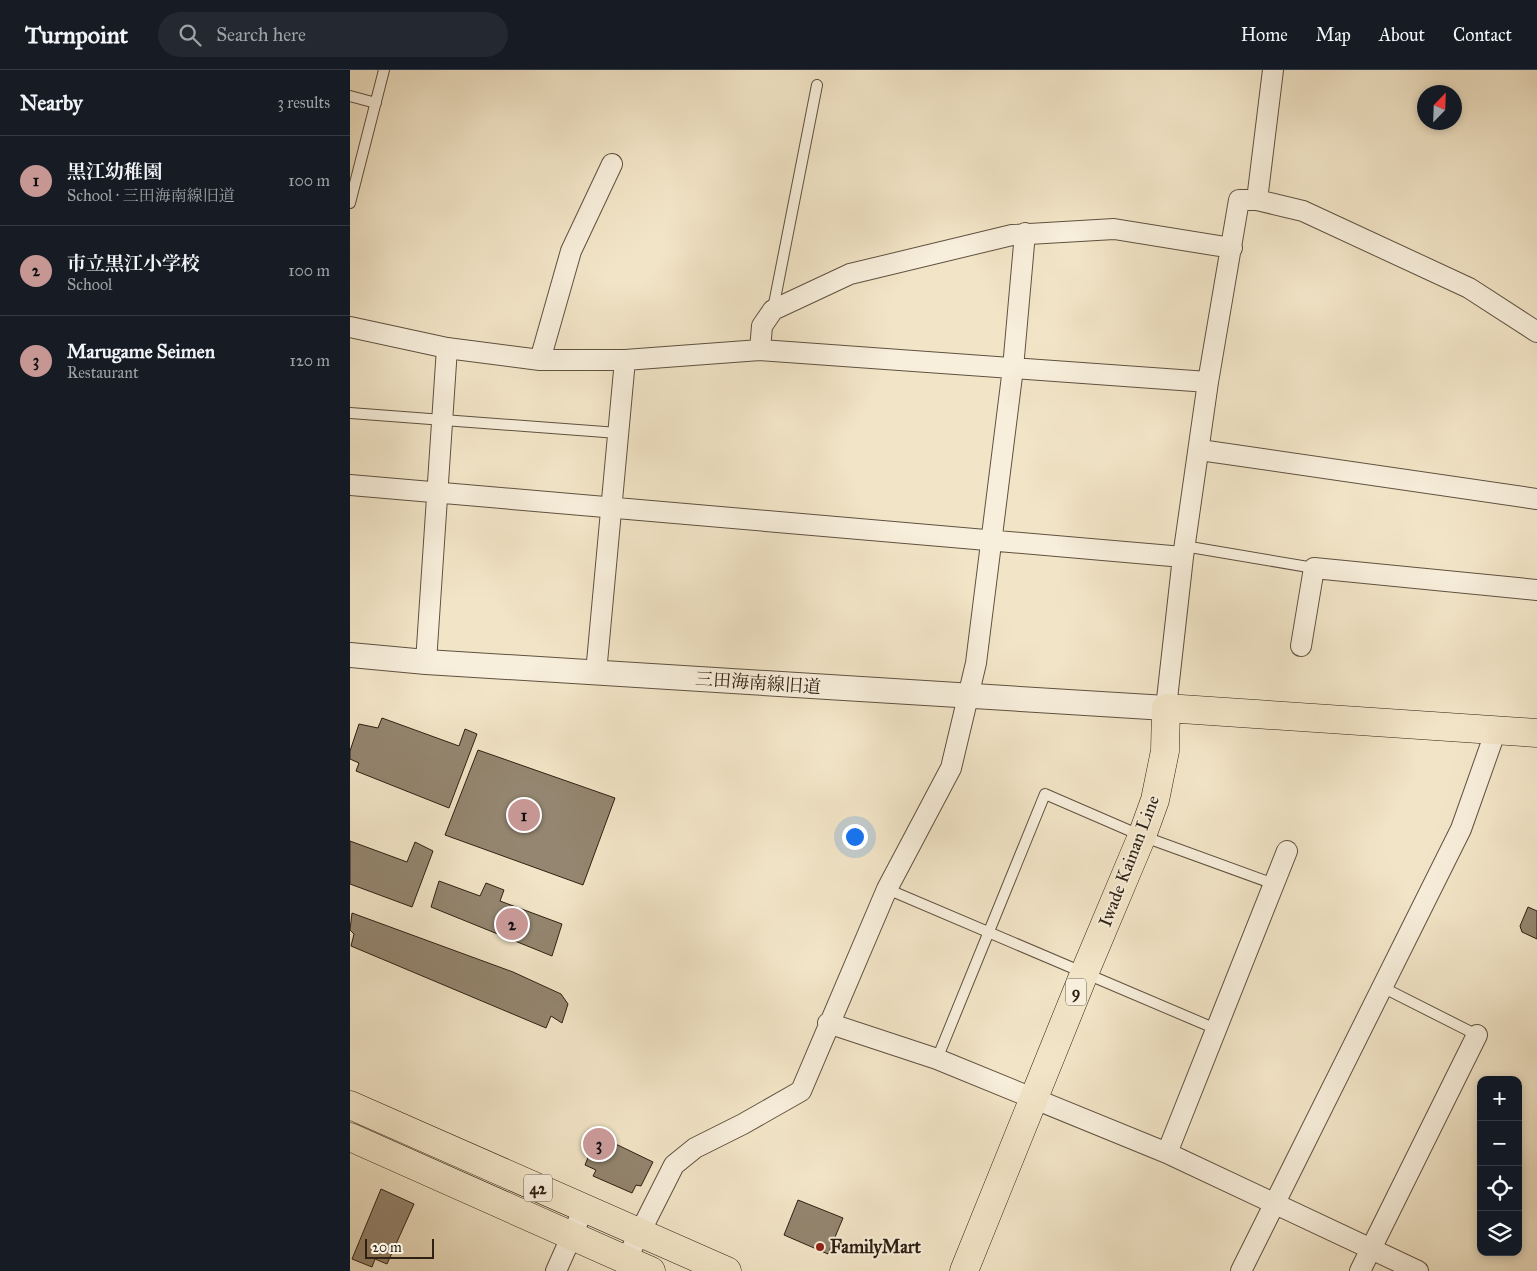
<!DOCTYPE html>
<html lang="en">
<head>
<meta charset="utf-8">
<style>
	:root { --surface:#171b24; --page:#242831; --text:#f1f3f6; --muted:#9ea1a6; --line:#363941; --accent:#c59692 }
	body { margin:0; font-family:"IM FELL Great Primer","Noto Serif JP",serif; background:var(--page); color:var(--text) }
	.controls { position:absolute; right:15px; bottom:15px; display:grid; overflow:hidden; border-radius:10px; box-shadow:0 2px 8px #0003 }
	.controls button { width:45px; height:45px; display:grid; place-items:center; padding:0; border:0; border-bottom:1px solid var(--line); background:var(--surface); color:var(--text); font:25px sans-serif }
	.compass { position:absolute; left:1067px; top:15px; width:45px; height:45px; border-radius:50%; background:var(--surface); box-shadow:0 2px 8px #0003; rotate:23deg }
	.scale { position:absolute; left:15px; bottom:12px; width:69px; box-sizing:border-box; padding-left:5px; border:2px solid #2e2012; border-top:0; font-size:14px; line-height:18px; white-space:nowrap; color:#2e2012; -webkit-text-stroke:4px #f7eedb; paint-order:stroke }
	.you { position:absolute; left:504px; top:766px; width:18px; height:18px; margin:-12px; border:4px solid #fff; border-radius:50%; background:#1a73e8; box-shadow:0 0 0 8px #1a73e833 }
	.badge { display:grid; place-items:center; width:32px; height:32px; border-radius:50%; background:var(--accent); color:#111; font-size:16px; font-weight:700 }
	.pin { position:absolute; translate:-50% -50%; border:2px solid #fff; box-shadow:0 1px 5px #0006 }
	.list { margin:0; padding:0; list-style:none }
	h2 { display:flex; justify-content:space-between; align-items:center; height:65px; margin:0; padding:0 20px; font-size:21px }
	h2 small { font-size:16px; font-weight:400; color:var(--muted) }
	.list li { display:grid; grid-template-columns:32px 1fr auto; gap:15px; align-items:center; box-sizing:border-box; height:90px; padding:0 20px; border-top:1px solid var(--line) }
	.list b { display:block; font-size:19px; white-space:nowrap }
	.list p { margin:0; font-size:16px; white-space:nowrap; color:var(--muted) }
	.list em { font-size:16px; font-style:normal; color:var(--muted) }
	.icon { flex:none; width:28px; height:28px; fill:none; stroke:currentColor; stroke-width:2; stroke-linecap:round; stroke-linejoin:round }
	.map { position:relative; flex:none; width:1187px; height:1201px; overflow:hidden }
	header { display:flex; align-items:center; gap:30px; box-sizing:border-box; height:70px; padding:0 25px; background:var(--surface); border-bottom:1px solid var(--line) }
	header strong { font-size:24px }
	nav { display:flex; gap:28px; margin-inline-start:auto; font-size:18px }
	.search { width:350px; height:45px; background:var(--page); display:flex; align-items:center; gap:12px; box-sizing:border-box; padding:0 18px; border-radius:28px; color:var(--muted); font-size:19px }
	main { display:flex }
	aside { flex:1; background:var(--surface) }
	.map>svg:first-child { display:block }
</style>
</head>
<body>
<header>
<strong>Turnpoint</strong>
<div class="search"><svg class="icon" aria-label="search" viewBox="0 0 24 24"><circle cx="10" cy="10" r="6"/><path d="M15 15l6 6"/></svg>Search here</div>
<nav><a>Home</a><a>Map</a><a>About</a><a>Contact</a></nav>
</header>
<main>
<aside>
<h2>Nearby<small>3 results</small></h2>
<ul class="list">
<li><span class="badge">1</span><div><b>黒江幼稚園</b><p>School · 三田海南線旧道</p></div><em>100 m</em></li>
<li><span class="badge">2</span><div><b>市立黒江小学校</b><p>School</p></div><em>100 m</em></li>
<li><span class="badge">3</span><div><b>Marugame Seimen</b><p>Restaurant</p></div><em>120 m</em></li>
</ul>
</aside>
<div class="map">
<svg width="1187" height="1201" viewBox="0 0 1187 1201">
	<rect width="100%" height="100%" fill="#f2e5c7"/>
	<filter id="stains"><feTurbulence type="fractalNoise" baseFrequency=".004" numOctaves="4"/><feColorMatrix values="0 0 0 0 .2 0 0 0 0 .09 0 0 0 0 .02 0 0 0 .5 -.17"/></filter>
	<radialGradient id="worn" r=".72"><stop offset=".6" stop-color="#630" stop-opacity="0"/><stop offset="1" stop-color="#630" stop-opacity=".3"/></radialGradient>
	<!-- building -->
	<path fill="#948670" stroke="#2e2012" d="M32 648 109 676 115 659 127 664 99 738 6 701 9 693 0 689V681L9 654 28 658Z
		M128 680 265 728 233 815 95 765Z
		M0 771 57 792 65 772 83 781 62 837 0 814Z
		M89 811 130 826 136 813 154 820 150 831 212 854 202 886 81 837Z
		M1178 837 1187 841V869L1172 862 1170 856Z
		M2 843 163 902 211 924 218 934 212 953 201 946 196 958 1 876 4 864 0 860Z
		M247 1065 303 1092 291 1116 286 1115 282 1123 243 1106 246 1100 235 1095Z
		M31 1119 64 1134 37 1194 25 1189 22 1197 2 1189Z
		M448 1130 493 1148 478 1184 434 1165Z"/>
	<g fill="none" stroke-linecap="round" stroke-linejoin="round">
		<!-- service casing -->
		<g stroke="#5f513f" stroke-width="12">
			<path id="service" d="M0 26 26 33
				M0 133 34 0
				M423 239 467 15
				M0 343 268 363
				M834 476 964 498
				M537 819 866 959
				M1032 917 1127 965
				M587 989 695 724 792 766 924 814"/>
		</g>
		<!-- minor casing -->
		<g stroke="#5f513f" stroke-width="22">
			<path id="minor" d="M907 130 923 0
				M0 257 97 278 190 290H275L410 280 858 312
				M410 280 412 256 423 240 500 204 662 165 764 159 882 178
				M190 290 221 181 262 94
				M850 380 1187 429
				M0 415 833 487
				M951 576 964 498 1187 520
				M76 592 97 278
				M246 603 275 290
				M816 638 833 487 858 312 889 130H907L953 141 1119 218 1187 262
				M478 953 587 989 817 1083 1068 1201
				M817 1083 937 781
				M276 1190 324 1095 345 1078 393 1054 451 1021 537 819 601 698 626 593 663 298 675 163
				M206 1201 234 1138
				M891 1201 1111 759 1146 660
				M1010 1201 1127 965"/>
		</g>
		<!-- tertiary casing -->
		<g stroke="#5f513f" stroke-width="26">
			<path id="tertiary" d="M0 585 76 592 816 638"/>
		</g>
		<!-- primary casing -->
		<g stroke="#2e2012" stroke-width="29">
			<path id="primary" d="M614 1201 734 904 792 766 805 730 815 681 816 638 1187 663"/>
		</g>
		<!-- trunk casing -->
		<g stroke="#2e2012" stroke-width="29">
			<path id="trunk" d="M0 1035 377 1201
				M0 1067 301 1201"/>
		</g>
		<!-- service -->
		<use href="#service" stroke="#f7eedb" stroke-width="10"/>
		<!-- minor -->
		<use href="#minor" stroke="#f7eedb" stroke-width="20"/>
		<!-- tertiary -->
		<use href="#tertiary" stroke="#f7eedb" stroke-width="24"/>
		<!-- primary -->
		<use href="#primary" stroke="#f2e5c7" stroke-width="28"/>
		<!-- trunk -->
		<use href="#trunk" stroke="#f2e5c7" stroke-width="28"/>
	</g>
	<!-- markers -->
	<circle fill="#8f2418" stroke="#f7eedb" stroke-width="2" cx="470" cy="1177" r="5"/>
	<g text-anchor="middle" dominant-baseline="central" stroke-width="4" stroke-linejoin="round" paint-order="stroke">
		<!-- shield labels -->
		<g fill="#f7eedb" stroke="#6a5e4e" stroke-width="1">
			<rect x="716" y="908.5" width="20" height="27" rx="4"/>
			<rect x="174" y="1104.5" width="28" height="27" rx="4"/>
		</g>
		<g font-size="16" font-weight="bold" fill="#2e2012">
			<text x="726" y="922">9</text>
			<text x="188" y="1118">42</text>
		</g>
		<!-- street labels -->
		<g font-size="18" fill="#2e2012" stroke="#f7eedb">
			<text transform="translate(408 613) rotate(4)">三田海南線旧道</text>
			<text transform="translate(779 791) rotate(-69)">Iwade Kainan Line</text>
		</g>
		<!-- poi labels -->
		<g font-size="18" font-weight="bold" fill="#2e2012" stroke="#f7eedb" text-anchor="start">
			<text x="480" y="1177">FamilyMart</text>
		</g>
	</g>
	<rect width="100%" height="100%" filter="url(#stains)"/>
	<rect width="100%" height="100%" fill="url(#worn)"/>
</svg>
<div class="controls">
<button>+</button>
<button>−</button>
<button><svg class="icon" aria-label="locate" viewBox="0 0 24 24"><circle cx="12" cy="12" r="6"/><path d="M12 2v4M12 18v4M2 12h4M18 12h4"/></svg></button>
<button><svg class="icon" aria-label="layers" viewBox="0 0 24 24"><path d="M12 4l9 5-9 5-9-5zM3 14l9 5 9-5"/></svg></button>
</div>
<svg class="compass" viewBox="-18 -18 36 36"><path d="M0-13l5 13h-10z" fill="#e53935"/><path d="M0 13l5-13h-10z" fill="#9ea1a6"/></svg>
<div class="scale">20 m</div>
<div class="you"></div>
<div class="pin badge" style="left:174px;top:745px">1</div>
<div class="pin badge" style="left:162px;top:854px">2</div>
<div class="pin badge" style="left:249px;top:1074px">3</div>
</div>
</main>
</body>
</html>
